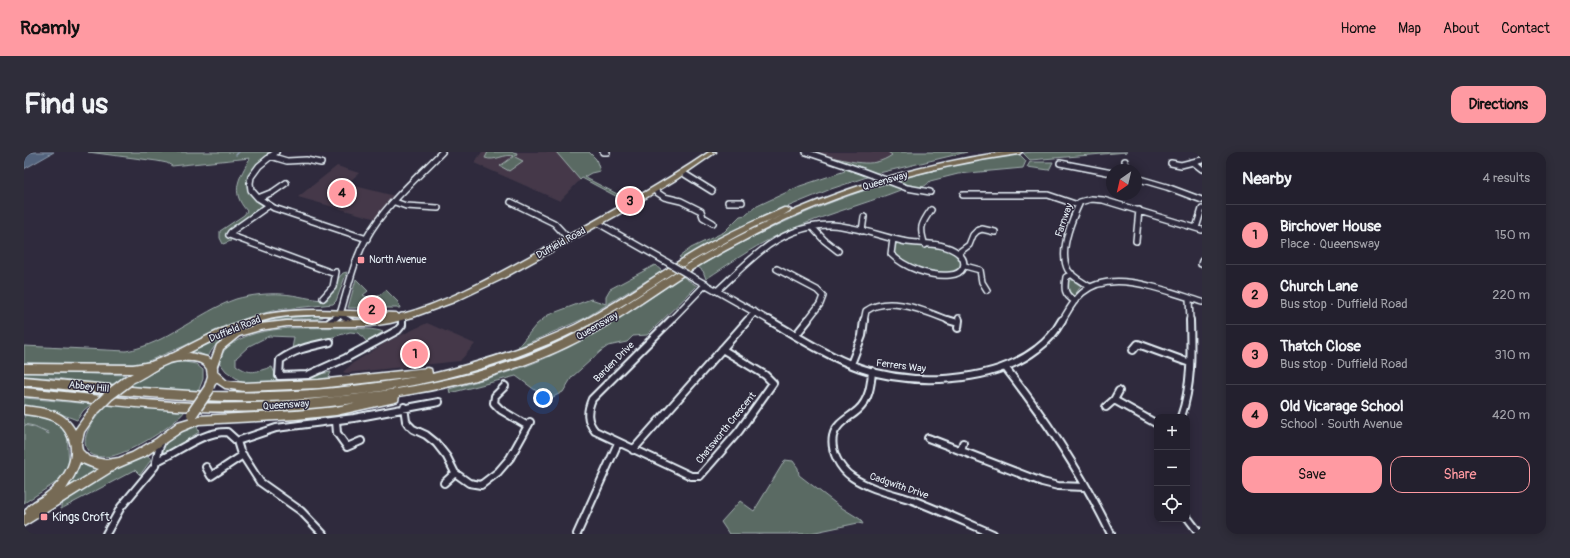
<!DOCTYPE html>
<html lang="en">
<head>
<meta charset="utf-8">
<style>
	:root { --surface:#23202e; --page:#2f2d3a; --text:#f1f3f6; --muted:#a3a3aa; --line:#403e4a; --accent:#ff9aa2 }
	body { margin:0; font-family:Pangolin,sans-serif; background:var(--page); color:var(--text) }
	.controls { position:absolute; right:12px; bottom:12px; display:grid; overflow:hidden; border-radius:8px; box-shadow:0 2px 10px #0003 }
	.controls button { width:36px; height:36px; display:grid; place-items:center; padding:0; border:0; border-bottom:1px solid var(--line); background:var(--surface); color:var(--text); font:20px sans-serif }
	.compass { position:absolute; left:1082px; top:12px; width:36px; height:36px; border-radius:50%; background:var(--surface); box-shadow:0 2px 10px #0003; rotate:214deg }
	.you { position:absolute; left:519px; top:246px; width:14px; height:14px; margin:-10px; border:3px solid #fff; border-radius:50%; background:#1a73e8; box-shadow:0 0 0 6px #1a73e833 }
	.badge { display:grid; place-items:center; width:26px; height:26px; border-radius:50%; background:var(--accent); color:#111; font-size:13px; font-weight:700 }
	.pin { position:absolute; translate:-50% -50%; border:2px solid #fff; box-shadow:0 1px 4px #0006 }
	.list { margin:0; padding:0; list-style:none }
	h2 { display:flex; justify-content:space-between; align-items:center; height:52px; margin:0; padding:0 16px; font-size:17px }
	h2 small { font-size:13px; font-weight:400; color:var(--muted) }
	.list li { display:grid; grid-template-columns:26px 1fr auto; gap:12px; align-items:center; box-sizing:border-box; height:60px; padding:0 16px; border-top:1px solid var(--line) }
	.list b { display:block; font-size:15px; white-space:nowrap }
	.list p { margin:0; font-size:13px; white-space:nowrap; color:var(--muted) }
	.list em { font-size:13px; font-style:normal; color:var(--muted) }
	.actions { display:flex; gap:8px; padding:12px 16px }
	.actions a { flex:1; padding:9px 0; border:1px solid var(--accent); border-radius:12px; text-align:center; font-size:14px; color:var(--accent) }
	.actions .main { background:var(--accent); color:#111 }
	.icon { flex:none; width:22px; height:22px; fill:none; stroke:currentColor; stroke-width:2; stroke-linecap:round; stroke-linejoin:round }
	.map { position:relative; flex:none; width:1178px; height:382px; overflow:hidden; border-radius:12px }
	header { display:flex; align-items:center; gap:24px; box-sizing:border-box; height:56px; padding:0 20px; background:var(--accent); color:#111 }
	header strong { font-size:19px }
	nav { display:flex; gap:22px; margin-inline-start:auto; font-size:14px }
	.intro { display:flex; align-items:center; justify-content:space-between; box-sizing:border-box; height:96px; padding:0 24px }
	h1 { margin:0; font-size:28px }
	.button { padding:10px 18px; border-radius:12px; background:var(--accent); color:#111; font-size:14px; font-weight:700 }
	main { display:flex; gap:24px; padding:0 24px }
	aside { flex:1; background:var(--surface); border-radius:12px; box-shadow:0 2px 10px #0003 }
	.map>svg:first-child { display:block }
</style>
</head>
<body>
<header>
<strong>Roamly</strong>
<nav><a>Home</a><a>Map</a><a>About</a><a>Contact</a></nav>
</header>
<div class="intro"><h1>Find us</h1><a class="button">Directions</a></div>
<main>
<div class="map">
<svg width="1178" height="382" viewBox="0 0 1178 382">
	<rect width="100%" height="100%" fill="#2f2a3d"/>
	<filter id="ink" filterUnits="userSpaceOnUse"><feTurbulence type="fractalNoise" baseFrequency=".025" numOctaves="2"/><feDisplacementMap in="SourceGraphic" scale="8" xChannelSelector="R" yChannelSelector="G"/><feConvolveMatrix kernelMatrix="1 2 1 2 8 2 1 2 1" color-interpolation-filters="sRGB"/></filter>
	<g filter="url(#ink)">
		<!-- built -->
		<path fill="#443949" d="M458 0H532L556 28 536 49 450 11Z
			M787 0H948L908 7 854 22Z
			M313 14 335 21 323 32 375 45 356 68 274 45Z
			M403 171 451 192 436 209 322 221 319 220 329 211 363 190Z"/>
		<!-- green -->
		<path fill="#5a6b63" stroke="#a1aeae" d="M64 0H247C224 21 213 28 239 53L237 58 204 78 202 85 207 89 199 92 196 86V79L220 63 223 59C205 39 216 25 226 6L148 14 143 11 133 9Z
			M464 0H489L493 1 491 5 499 9 485 19 476 14 490 4C481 1 471 10 461 6Z
			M532 0H565L572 7 576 19 567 21 560 25 603 47 601 49 558 26 556 28Z
			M864 0H943L851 22 805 5C827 8 847 18 868 3Z
			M1009 0H1103L1006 8 999 1Z
			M995 2 1002 9 999 16 934 22 906 29C897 42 880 33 869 29L926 14Z
			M1006 10H1029L1025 18 1003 15Z
			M815 12 846 24 807 37 729 69 658 107 655 105 667 96 700 80 716 64 722 63 731 55 776 34 821 19Z
			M864 31 879 37C836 54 791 65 750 85 726 97 705 112 682 127L679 119 674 115C734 80 797 51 864 31Z
			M874 91 919 95 933 103 939 112 933 121C910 121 888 117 870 102L871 93Z
			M631 113 638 119 561 166 493 196 512 173 524 163 567 147 582 152V144L586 137Z
			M323 120 312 149 309 152 252 158 229 164 203 173 160 194 117 212 0 211V194L102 199C143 192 174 160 212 147 226 143 244 141 258 142 274 143 287 148 303 148L312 129 319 121Z
			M658 124 673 134 623 183 609 184 603 190 584 194 577 199 548 225 539 240 527 246 515 241 492 224 426 241 425 237C451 230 477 223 502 214 558 193 610 159 658 124Z
			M1045 126 1057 134 1049 146 1043 143Z
			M332 127 344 139 339 143 349 148 362 138 374 150 376 156H324Z
			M285 163 301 164C293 169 280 166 271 167 241 168 198 174 184 205L175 201H163C208 177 233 165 285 163Z
			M267 176C284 176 348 174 359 180L343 190 335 181 326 180 268 197 270 185 245 184 225 194 212 206V213C227 224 232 219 248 215L253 226 279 225 307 220 304 227 219 231 202 219 195 210C197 207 198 202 200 199 216 181 245 178 267 176Z
			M155 209 172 212 179 218V227L174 240 104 234C120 223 136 213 155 209Z
			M0 219 102 223 88 234 32 226 0 224Z
			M0 246 67 252 59 259 53 268 29 259 0 254Z
			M84 252 161 259C150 274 107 300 88 304 82 305 73 306 67 302 50 288 74 262 84 252Z
			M0 261 13 264 38 272 43 280 45 313 39 326 0 351V273L10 275 25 282 24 280 10 274 0 272Z
			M172 271 175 280 142 301 138 299C139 284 160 276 172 271Z
			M118 304 125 305 127 308 116 323 111 318 37 357V353C61 332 89 318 118 304Z
			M761 308 769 309 774 316 775 323 815 354 836 367 839 372 834 371 782 382H705L697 370 716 349 730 359Z
			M55 310 64 315 76 316V318L24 349Z"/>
		<!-- water -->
		<path fill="#52647d" stroke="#8e9cae" d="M3 0H30L0 17V1Z"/>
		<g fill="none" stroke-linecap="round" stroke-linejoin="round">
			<!-- stream -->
			<path stroke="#8e9cae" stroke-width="1.5" d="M212 3 215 0"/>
			<!-- minor-far1 casing -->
			<g stroke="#e8f1f8" stroke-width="8">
				<path id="minor-far1" d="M252 0 235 14 227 25 226 31 227 38 234 46 250 56 343 87
					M579 0H583
					M782 0 838 19
					M246 4 263 9 282 8 297 11
					M1101 9 1103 18
					M1169 10 1178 8
					M1036 11 1088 21
					M1147 11 1157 13 1169 10 1178 17
					M659 21 688 39
					M1112 26 1143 35 1178 48
					M883 36 906 40
					M631 39 640 45 657 49 677 59 679 65 689 71
					M939 43H1024L1054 53
					M234 46 249 40 262 31
					M371 50 382 54 414 56
					M487 50 530 71 545 87
					M704 50H718
					M244 54 207 80 205 83 311 122
					M574 71 646 112
					M788 75 800 88 814 99
					M1172 76 1178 57
					M838 79 840 65
					M1112 89 1115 58
					M901 93C895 76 897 72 907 58
					M934 101 945 93 949 83 953 79 958 77 971 80
					M1177 112 1178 109
					M941 114 956 118 958 130 963 138
					M753 117 793 138 799 144 796 152 783 169
					M663 122 746 169
					M1048 122 1042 125C1040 137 1040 143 1051 149
					M1066 135C1059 130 1049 126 1044 118 1034 100 1048 67 1056 50L1067 47 1079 48 1178 78
					M694 138C708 125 722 111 737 99 755 84 783 72 807 73 831 74 855 84 878 89 896 93 919 89 934 101 945 111 939 122 926 123 906 125 881 116 867 102L869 87
					M299 146 309 135 312 120
					M1165 146 1166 169
					M316 162C324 137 329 110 342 87 360 54 392 27 418 0
					M316 162 324 169
					M378 164V169
					M308 169 316 162
					M646 169 682 132
					M723 169 731 160
					M840 169 842 159C865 142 902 160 927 169
					M935 169V166
					M1038 169C1044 159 1049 149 1058 141 1088 115 1145 140 1178 150"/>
			</g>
			<!-- minor casing -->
			<g stroke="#e8f1f8" stroke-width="10">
				<path id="minor" d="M323 168 326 170
					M647 168 568 247C563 259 562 268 571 279L667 324H676L715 279 749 231 741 223 698 197
					M745 168C774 185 803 204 836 216 887 234 968 232 1013 197 1024 189 1032 179 1038 168
					M924 168 934 171
					M306 170 309 168
					M934 176 935 168
					M772 183 784 168
					M306 190C288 194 271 197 256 208L255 224 284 223 322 206 374 178 378 173V168
					M1109 198 1114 192 1166 211
					M827 212 838 184 840 168
					M981 215C1022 267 1058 322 1087 382
					M848 219C847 233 845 248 834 258 825 266 812 271 809 284 806 299 816 317 828 325 847 338 870 342 891 349 917 359 943 371 969 382
					M481 234 471 244 470 251 477 258 504 274
					M1090 248 1095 239
					M380 255 382 269 384 272 389 277 402 283 412 291 423 305 431 321 445 331 457 333 474 320 486 306 506 270
					M1082 255 1090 248 1133 272
					M1157 265C1168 233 1167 201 1166 168
					M312 269 313 281 323 295 337 289
					M904 286 1018 330 1034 334 1062 335
					M213 289 252 276 330 266 415 250
					M609 298 724 168
					M937 299 939 291
					M133 309C156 299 177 280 203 280L213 289 216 299 236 330 277 359 299 382
					M182 315 187 324 219 303
					M420 331 431 321
					M1163 365 1176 382
					M82 382 97 355 131 314 135 296 139 287
					M553 382 594 291"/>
			</g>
			<!-- major casing -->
			<g stroke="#e8f1f8" stroke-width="3">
				<path id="major" d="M685 0H692L653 27 595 62 476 128 430 150 389 165 366 171 346 174H263L236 178 215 184 199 197 192 217 191 219H185L184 217 193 193 210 180 236 172 263 169 346 168 357 166C321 165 277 159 242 168 209 176 180 194 150 208H144L143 206 144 204C176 188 208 169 243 162 284 154 330 160 372 161L375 163C428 149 475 121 523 95 578 65 633 35 685 0Z"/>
			</g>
			<!-- highway casing -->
			<g stroke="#e8f1f8" stroke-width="3">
				<path id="highway" d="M980 0H998L995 2C899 15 805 42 719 89 698 100 678 111 658 124 627 144 597 166 564 184 506 216 440 234 375 244L374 249 371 250 312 263 272 267 175 272 158 279 123 303 93 316 0 374V363L2 362 1 359C4 352 13 348 19 344 37 331 53 309 45 287 37 266 20 265 0 262V254C22 257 39 257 51 278L68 254 71 253 74 254 76 257 60 280 57 292 58 298 65 305 82 308 95 306 108 301 132 287 154 270 174 264 272 259 312 255 331 251C279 258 226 261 173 259 115 257 58 249 0 244V236C57 241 113 249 170 251 226 253 281 249 336 242 400 234 462 222 522 196 578 172 625 135 678 104 771 51 874 15 980 0ZM56 310 68 315 75 317 42 337 50 324Z
					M760 56H763L767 58C757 66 742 70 730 75 708 86 687 98 666 110 624 136 585 165 540 185 435 233 318 251 203 249 135 247 68 240 0 233V225L118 236 182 240 180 237 184 224 183 217C179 211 174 209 167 209 138 206 128 224 105 232L102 231 100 228 102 225 109 221 0 220V212L109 213 127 210 147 202 166 201 183 205 188 208 193 216V220L203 229 220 231 295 228 404 216 407 217 408 222C457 210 505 195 551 173 593 152 630 124 670 100 699 83 730 69 760 56ZM391 225C324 237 256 242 187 240L192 230 201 236 220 239 295 236Z"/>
			</g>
			<!-- minor-far1 -->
			<use href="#minor-far1" stroke="#2f2a3d" stroke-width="5"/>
			<!-- minor -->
			<use href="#minor" stroke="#2f2a3d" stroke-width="6"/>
			<!-- major -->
			<use href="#major" fill="#766a54" fill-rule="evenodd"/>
			<!-- highway -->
			<use href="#highway" fill="#766a54" fill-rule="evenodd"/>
			<!-- minor-bridge casing -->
			<g stroke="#e8f1f8" stroke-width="8" stroke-linecap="butt">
				<path id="minor-bridge" d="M838 19 883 36
					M646 112 663 122"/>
			</g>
			<!-- highway-bridge casing -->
			<g stroke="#e8f1f8" stroke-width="13" stroke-linecap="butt">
				<path id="highway-bridge" d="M71 257 85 243 105 228
					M168 262 185 237"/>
			</g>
			<!-- minor-bridge -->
			<use href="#minor-bridge" stroke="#2f2a3d" stroke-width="5"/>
			<!-- highway-bridge -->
			<use href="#highway-bridge" stroke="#766a54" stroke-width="10"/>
		</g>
	</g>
	<!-- markers -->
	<g fill="#ff9aa2" stroke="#2f2a3d" stroke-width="1.5">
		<rect x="333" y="104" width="8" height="8" rx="2"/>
		<rect x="16" y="361" width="8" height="8" rx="2"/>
	</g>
	<g text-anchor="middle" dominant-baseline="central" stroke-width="3" stroke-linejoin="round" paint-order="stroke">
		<!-- street labels -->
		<g font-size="10" fill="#e8f1f8" stroke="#2f2a3d">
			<text transform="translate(861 29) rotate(-16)">Queensway</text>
			<text transform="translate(1040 68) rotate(-71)">Farnway</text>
			<text transform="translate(537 91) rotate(-29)">Duffield Road</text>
			<text transform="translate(573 174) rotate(-30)">Queensway</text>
			<text transform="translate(211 177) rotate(-22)">Duffield Road</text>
			<text transform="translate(590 210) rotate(-45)">Barden Drive</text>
			<text transform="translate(877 214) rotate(7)">Ferrers Way</text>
			<text transform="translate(65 235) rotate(6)">Abbey Hill</text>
			<text transform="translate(262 253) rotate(-4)">Queensway</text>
			<text transform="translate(702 276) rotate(-51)">Chatsworth Crescent</text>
			<text transform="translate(875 334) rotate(19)">Cadgwith Drive</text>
		</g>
		<!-- poi labels -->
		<g font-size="10" fill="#e8f1f8" stroke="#2f2a3d" text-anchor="start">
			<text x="345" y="108">North Avenue</text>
		</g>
		<!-- near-poi labels -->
		<g font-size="12" fill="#e8f1f8" stroke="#2f2a3d" text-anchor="start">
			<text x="28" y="365">Kings Croft</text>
		</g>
	</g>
</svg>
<div class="controls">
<button>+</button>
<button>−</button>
<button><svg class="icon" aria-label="locate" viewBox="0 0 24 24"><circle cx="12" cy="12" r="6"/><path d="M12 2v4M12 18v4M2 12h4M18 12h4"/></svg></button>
</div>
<svg class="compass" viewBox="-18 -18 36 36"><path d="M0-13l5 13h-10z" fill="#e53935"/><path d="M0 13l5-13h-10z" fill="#a3a3aa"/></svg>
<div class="you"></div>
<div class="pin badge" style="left:391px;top:202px">1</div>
<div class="pin badge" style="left:348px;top:158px">2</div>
<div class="pin badge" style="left:606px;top:49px">3</div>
<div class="pin badge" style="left:318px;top:41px">4</div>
</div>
<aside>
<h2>Nearby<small>4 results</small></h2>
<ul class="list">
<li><span class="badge">1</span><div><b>Birchover House</b><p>Place · Queensway</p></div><em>150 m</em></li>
<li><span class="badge">2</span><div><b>Church Lane</b><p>Bus stop · Duffield Road</p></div><em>220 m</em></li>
<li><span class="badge">3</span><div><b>Thatch Close</b><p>Bus stop · Duffield Road</p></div><em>310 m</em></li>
<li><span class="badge">4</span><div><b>Old Vicarage School</b><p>School · South Avenue</p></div><em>420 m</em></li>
</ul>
<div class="actions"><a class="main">Save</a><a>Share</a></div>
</aside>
</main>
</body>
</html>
